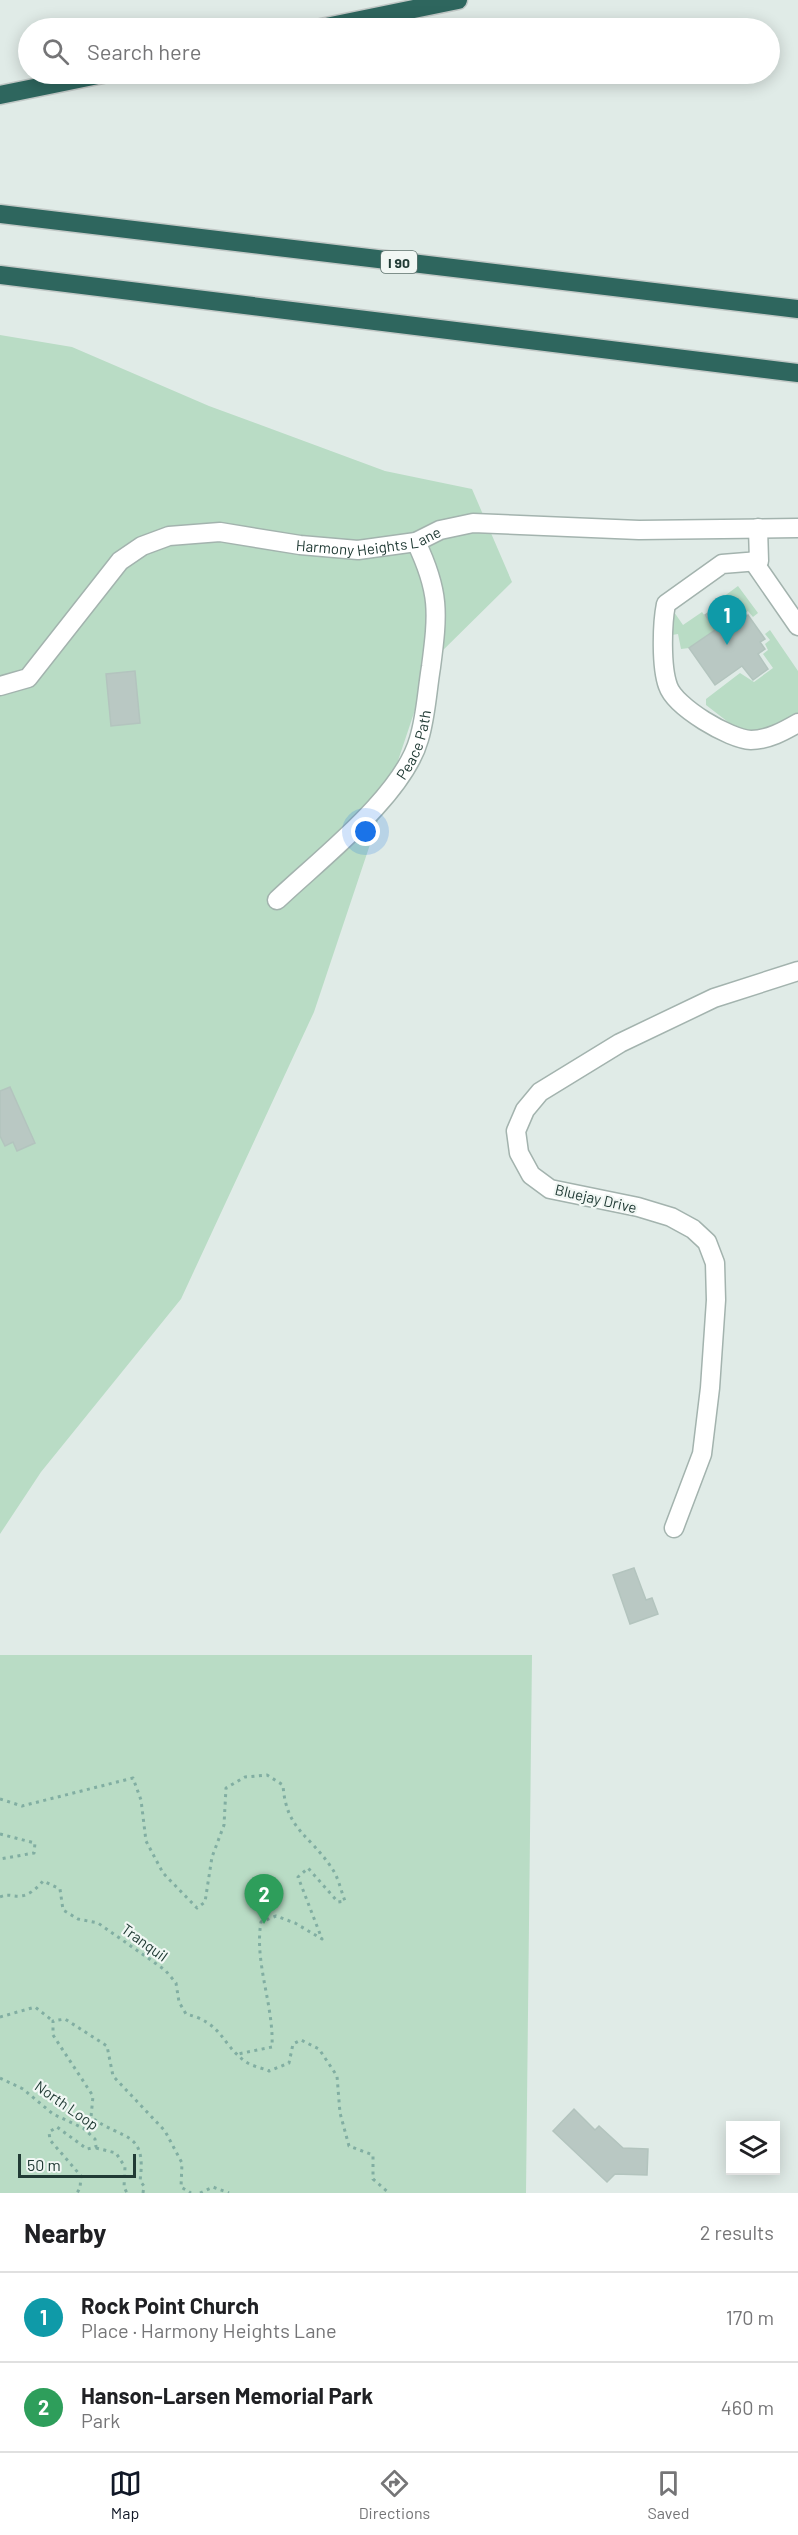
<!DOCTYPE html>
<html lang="en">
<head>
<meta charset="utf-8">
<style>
	:root { --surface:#fff; --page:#f6f6f6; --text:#202124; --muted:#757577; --line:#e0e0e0; --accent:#111827 }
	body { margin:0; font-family:Barlow,sans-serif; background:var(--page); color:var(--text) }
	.controls { position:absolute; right:18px; bottom:18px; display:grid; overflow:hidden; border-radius:0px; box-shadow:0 3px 15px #0003 }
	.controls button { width:54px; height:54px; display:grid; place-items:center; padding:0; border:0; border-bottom:2px solid var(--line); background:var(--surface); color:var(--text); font:30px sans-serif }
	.scale { position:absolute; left:18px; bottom:15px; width:118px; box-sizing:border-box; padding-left:6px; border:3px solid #213b35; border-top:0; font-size:16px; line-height:21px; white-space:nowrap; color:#213b35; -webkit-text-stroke:4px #f1f7f4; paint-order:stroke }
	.you { position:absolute; left:366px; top:832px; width:21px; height:21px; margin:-15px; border:4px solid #fff; border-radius:50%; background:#1a73e8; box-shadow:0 0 0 9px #1a73e833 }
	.badge { display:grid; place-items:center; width:39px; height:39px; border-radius:50%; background:var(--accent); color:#fff; font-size:20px; font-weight:700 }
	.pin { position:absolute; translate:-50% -50px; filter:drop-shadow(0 2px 3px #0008) }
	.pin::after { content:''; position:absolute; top:32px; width:21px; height:18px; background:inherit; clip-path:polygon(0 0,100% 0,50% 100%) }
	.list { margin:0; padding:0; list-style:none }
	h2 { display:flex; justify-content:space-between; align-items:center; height:78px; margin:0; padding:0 24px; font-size:26px }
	h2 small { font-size:20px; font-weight:400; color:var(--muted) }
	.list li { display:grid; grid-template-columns:39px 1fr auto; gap:18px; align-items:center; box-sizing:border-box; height:90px; padding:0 24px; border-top:2px solid var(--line) }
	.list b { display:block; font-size:22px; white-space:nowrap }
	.list p { margin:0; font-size:20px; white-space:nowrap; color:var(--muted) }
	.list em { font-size:20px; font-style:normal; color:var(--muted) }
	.icon { flex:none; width:33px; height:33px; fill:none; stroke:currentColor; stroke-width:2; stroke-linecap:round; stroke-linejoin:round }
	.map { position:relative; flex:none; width:798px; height:2193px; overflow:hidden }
	.search { position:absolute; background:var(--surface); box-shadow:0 3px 15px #0003; left:18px; right:18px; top:18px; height:66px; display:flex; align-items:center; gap:15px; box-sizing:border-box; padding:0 21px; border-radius:33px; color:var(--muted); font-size:22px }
	.sheet { height:258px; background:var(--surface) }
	nav { display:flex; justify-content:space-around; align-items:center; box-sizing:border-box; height:84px; border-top:2px solid var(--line); background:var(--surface); font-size:16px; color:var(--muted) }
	nav a { display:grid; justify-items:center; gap:3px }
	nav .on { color:var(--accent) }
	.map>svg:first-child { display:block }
</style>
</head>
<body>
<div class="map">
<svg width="798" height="2193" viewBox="0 0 798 2193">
	<rect width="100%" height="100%" fill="#e0ebe7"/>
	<!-- green -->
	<path fill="#b9dcc5" d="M0 335 72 347 209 406 385 471 472 489 512 582 431 662 314 1012 181 1299 41 1472 0 1534Z
		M738 586 758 613 753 617 748 611 743 614 738 609 734 612 723 597Z
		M674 612 683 625 702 612 715 630 689 648 681 649 678 634 672 635 670 625Z
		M770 630 798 671V718L768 732H741L706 705V699L740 673 754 682 773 668 763 654 768 650 765 644 770 640 765 634Z
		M0 1655H532L526 2193H0Z"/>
	<!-- building -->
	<path fill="#b9c8c3" stroke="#b3c4be" stroke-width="1.5" d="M723 603 734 619 739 615 742 619 748 615 765 639 760 642 765 649 758 654 768 669 753 680 742 666 715 685 689 648 715 630 705 615Z
		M135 671 140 723 111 726 106 674Z
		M10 1087 35 1143 17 1151 13 1142 5 1146 0 1136V1091Z
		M634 1568 646 1600 652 1598 658 1614 630 1624 613 1575Z
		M574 2109 595 2130 599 2126 623 2148 648 2149 647 2175 615 2174 607 2182 553 2131Z"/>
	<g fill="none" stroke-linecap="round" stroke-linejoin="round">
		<!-- minor casing -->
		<g stroke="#a3b3ae" stroke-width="21">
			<g id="minor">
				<path d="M758 528 759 561 722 564 666 604C662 624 661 667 668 686 675 707 729 739 751 740 768 740 784 731 798 723"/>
				<path d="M753 561 798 626"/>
				<path id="s1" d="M0 686 28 678 120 561 142 546 169 536 220 532 300 545 358 550 416 542 440 530 473 523 639 530 798 528"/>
				<path id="s2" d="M277 900C320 859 403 796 419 739 426 716 427 691 431 667 438 613 440 592 416 542"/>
				<path d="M674 1528 702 1454 710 1388 716 1300 715 1263 707 1242 693 1229 671 1217 638 1207 550 1189 531 1175 519 1153 516 1131 525 1110 540 1092 620 1043 714 998 798 971"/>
			</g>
		</g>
		<!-- highway casing -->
		<g stroke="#c1c8c6" stroke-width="21">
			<path id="highway" d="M321 28 458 0
				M0 95 103 74
				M0 214 798 309
				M0 275 798 373"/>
		</g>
		<!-- path -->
		<path stroke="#81aea2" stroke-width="3" stroke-dasharray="3 4.5" stroke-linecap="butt" d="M0 1799 22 1806 133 1778 141 1800 146 1841 163 1873 197 1908 205 1902 212 1857 224 1825 226 1788 245 1777 267 1775 283 1785C286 1830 309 1834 331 1867 338 1876 341 1891 345 1901L338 1902 308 1868 298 1877 322 1939 295 1923 276 1916 261 1922C254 1963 274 2005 272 2047L238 2054
			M0 1834 35 1843 34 1853 0 1859
			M0 1897C8 1893 13 1897 21 1896 30 1895 38 1887 43 1881L60 1889 63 1910 78 1919 98 1923 165 1970 176 1983 179 2002 186 2014C223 2023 220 2043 246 2062 252 2066 262 2068 269 2071L289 2063 293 2044 301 2040 319 2049 337 2076 340 2113 349 2146 373 2155V2179L389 2193
			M0 2017 35 2007 53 2021
			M0 2078 23 2089 53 2114 83 2128 95 2139 96 2147 87 2149 57 2127 49 2132 50 2140 81 2176 80 2188 77 2193
			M96 2148 116 2153 125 2167 124 2187 127 2193
			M143 2193 144 2186 140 2181C147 2130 123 2141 91 2117L93 2096 53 2035V2021L65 2019 107 2046 113 2076 165 2131 182 2163 181 2187 191 2193
			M200 2193 213 2187 229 2193"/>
		<!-- minor -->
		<use href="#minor" stroke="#fff" stroke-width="18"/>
		<!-- highway -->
		<use href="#highway" stroke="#2e665e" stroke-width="18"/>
	</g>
	<g text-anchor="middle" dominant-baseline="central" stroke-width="4.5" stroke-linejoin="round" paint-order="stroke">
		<!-- shield labels -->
		<rect fill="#f1f7f4" stroke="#5f736e" stroke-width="1.5" x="381" y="251" width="36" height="22" rx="4.5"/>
		<g font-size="14" font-weight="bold" fill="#213b35">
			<text x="399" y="262">I 90</text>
		</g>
		<!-- street labels -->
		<g font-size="15" fill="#213b35" stroke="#f1f7f4">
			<text stroke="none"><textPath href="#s1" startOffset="435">Harmony Heights Lane</textPath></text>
			<text stroke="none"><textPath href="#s2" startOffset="210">Peace Path</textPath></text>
			<text transform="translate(596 1198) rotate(13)">Bluejay Drive</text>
			<text transform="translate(145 1942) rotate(36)">Tranquil</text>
			<text transform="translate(67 2105) rotate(35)">North Loop</text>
		</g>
	</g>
</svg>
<div class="controls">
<button><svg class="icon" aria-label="layers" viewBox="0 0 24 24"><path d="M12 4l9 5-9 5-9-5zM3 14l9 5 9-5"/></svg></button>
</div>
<div class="scale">50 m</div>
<div class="you"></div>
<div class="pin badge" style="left:727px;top:645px;background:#0f9aa8">1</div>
<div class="pin badge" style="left:264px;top:1924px;background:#2e9e5b">2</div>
<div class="search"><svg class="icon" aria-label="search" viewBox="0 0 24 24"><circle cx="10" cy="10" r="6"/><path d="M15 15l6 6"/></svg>Search here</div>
</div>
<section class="sheet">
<h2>Nearby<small>2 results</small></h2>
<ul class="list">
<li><span class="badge" style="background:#0f9aa8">1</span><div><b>Rock Point Church</b><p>Place · Harmony Heights Lane</p></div><em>170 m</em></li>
<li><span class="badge" style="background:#2e9e5b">2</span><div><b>Hanson-Larsen Memorial Park</b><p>Park</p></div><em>460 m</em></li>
</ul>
</section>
<nav>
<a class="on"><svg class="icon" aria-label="map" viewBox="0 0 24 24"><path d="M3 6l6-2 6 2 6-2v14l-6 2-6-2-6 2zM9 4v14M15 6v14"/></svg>Map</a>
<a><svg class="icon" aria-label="directions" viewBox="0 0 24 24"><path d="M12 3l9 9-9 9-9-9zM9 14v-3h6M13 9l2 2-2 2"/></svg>Directions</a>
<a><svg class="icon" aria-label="saved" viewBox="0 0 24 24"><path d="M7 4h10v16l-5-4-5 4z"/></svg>Saved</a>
</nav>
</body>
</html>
